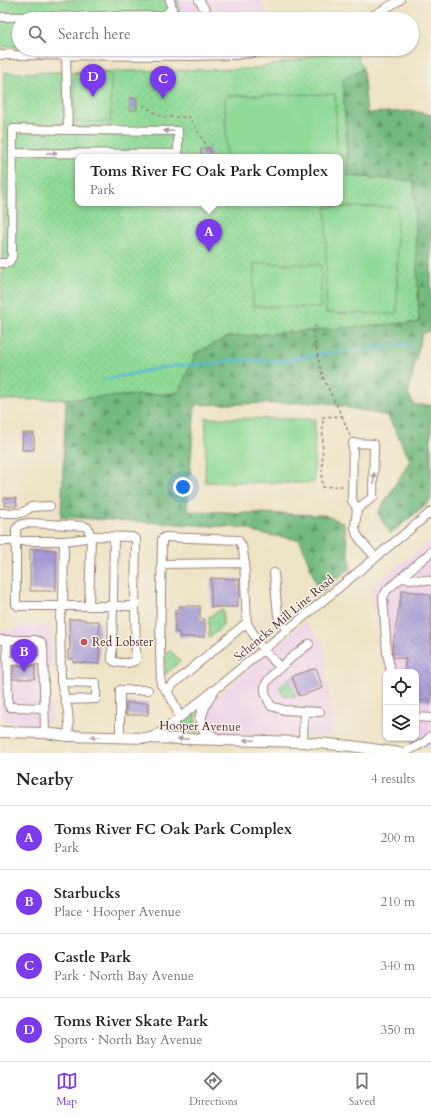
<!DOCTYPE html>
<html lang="en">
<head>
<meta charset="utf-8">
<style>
	:root { --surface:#fff; --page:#f6f6f6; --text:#222; --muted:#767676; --line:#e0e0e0; --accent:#7c3aed }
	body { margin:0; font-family:Cardo,serif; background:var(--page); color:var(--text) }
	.controls { position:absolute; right:12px; bottom:12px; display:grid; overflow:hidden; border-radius:8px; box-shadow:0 1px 3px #0004 }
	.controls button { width:36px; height:36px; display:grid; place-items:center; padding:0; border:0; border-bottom:1px solid var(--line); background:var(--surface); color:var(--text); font:20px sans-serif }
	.you { position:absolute; left:183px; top:487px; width:14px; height:14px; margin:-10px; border:3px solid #fff; border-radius:50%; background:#1a73e8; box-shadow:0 0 0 6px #1a73e833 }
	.badge { display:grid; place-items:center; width:26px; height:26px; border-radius:50%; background:var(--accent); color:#fff; font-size:13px; font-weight:700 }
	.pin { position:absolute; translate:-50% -33px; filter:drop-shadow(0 1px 2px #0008) }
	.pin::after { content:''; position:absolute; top:21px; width:14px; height:12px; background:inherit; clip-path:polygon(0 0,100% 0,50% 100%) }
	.popup { position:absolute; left:75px; top:154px; width:268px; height:52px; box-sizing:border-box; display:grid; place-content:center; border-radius:8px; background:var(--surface); filter:drop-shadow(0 1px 3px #0005); font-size:13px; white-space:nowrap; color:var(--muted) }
	.popup b { font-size:15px; color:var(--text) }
	.popup::after { content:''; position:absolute; left:50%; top:100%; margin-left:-8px; border:8px solid transparent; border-top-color:var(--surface) }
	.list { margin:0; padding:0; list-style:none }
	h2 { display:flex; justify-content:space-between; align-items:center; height:52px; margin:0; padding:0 16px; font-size:17px }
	h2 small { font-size:13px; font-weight:400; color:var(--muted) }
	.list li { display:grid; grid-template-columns:26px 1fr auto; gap:12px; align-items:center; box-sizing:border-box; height:64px; padding:0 16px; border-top:1px solid var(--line) }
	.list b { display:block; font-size:15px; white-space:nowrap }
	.list p { margin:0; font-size:13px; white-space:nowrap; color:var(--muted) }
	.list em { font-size:13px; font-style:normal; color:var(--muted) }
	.icon { flex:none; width:22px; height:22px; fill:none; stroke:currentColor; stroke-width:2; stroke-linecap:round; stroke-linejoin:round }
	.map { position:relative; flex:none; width:431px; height:753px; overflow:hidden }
	.search { position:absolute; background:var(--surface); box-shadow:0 1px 3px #0004; left:12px; right:12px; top:12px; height:44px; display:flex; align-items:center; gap:10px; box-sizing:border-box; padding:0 14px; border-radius:22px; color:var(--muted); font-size:15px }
	.sheet { height:308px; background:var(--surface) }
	nav { display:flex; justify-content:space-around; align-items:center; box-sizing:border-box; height:56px; border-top:1px solid var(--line); background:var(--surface); font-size:11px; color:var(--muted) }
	nav a { display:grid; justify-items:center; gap:2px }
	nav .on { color:var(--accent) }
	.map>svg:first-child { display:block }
</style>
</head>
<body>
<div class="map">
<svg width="431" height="753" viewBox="0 0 431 753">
	<defs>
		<pattern id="green-dots" width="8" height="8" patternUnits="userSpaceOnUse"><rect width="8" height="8" fill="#8fda97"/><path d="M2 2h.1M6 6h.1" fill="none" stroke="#7dbb82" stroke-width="1.8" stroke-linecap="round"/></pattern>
		<pattern id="forest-firs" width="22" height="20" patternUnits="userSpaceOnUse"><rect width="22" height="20" fill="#73ba80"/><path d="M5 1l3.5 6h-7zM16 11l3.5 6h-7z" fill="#609769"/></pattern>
		<pattern id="building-back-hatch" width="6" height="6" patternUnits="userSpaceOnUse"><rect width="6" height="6" fill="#aa9ed8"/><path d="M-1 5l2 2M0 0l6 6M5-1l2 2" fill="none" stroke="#8c80af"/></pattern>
	</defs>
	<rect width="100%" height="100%" fill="#f7f3e8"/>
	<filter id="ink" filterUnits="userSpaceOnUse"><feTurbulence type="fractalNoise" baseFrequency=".025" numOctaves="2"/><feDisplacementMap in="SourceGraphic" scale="8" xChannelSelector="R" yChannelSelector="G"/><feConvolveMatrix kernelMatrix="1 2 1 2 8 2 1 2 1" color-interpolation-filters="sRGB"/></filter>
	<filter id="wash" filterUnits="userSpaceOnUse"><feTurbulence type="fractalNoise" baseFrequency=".012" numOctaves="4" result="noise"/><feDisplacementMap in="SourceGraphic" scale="16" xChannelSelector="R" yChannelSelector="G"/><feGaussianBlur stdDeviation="0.9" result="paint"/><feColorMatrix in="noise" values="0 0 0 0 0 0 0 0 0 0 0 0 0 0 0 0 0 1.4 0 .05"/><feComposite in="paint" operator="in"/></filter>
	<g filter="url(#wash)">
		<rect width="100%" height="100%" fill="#ede3c5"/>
		<!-- built -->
		<path fill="#edd0e9" d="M178 0H260L267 13 268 19H180Z
			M431 540V748L409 744 406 738H416V672H389L370 588Z
			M305 622 324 645 333 736 221 733 212 730 208 727 205 722 204 712 210 702Z
			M17 626H51V722L37 725 5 721 0 715V630L15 632Z"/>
		<!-- green -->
		<path fill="url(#green-dots)" stroke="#6c7c61" fill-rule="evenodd" d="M0 0H178L180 19H19V47H0Z
			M332 49H354L363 69 343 78 348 176 414 181 419 322 228 337 196 353 178 393 72 399 1 400 4 73 250 69 304 59ZM78 157H340V203H78Z
			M220 610H223V626L209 638V617Z
			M166 651H171L180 661 165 675Z
			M289 678 296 697 283 695 280 687Z
			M196 710 195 722 199 732 170 731V730Z"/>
		<!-- forest -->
		<path fill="url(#forest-firs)" stroke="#5e6c56" d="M363 69 367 113 414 111 431 115V330L422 334 408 394 415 405H431V500L390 534 378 513 410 460 388 416 323 402 195 405 187 511 324 515 344 523 351 568 320 593 300 540 257 533 246 528 61 517 66 399 178 393 196 353 228 337 419 322 414 181 348 176 343 78Z"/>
		<!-- pitch -->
		<path fill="#8fda97" stroke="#6c7c61" d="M74 73H111V122L75 121Z
			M335 94 337 157H227L225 96Z
			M326 207H397V314L326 313Z
			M254 263 321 265 320 308 253 306Z
			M206 418 315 419 314 483 205 482Z"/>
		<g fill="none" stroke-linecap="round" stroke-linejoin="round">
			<!-- stream -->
			<path stroke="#59b9d8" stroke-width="2.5" d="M103 380 170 366 221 363 233 360 281 361 327 353 411 344"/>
		</g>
		<g id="blocks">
			<!-- building -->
			<path fill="url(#building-back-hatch)" d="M130 98 137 99V110H130Z
				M210 148 211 157H201V149Z
				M23 433H34V450H22Z
				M4 498H16L17 506H4Z
				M30 549 56 550V591H30Z
				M211 578 239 579 240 597H238V607H211Z
				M402 590 431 595V702L416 699V672H404L406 659 393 657 392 649Z
				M179 606H200V619H205V637H179V632H175V610H179Z
				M69 619H85V621H99V664L73 662V659H68V650H70Z
				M13 666H35V679H13Z
				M316 668 323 688 299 696 292 676Z
				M126 703H148V715H126Z"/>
		</g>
	</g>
	<g filter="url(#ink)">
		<use href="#blocks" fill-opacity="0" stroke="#9c8178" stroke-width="1"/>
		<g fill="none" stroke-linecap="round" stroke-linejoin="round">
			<!-- minor casing -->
			<g stroke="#9c8178" stroke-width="10">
				<path id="minor" d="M199 0 211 19
					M0 17 164 16 172 8 170 0
					M367 19 400 0
					M0 55 191 56 236 55 276 49
					M13 153 178 154V131L68 130
					M0 263H8L12 257 13 129 68 130 66 55
					M357 509 373 497 374 444 353 443 352 500 357 509 355 527 357 535 362 542 376 558
					M0 513H20L24 512 31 507 50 506
					M114 537 112 660C117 664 131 664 136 660L135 606
					M0 541H64L63 606 60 617 61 682 68 711 69 725 68 736
					M64 541C74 540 84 539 95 536L132 537 136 539 135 606H18L16 604V529C19 524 25 523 30 523L84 526 88 528 91 537 89 606
					M161 564 245 563
					M274 573 278 616 287 631
					M402 578 431 581
					M0 640H35L41 642 43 647 45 733
					M7 640 8 704 10 707H14L43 708
					M309 644C299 652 265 676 265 688 264 694 268 700 271 706L284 710 320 712
					M7 661 43 660
					M391 672 387 653 383 597 387 590 431 552
					M61 682 96 683V699L65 700
					M168 692 169 688 178 680 245 624 247 623 263 650 280 667
					M416 717 431 718
					M179 718C176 705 170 694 161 685L160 649 162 539 165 537 238 540C243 545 243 551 244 558L247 623
					M120 738V690H148
					M150 738 164 730 212 692 431 512
					M303 742 304 712
					M404 753 425 742 431 736"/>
			</g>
			<!-- major casing -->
			<g stroke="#9c8178" stroke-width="12">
				<path id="major" d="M212 692C201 711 191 727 217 739
					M0 732 45 733 68 736 303 742 351 746 400 753"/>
			</g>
			<!-- path -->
			<path stroke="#9c8178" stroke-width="1.5" stroke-dasharray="3 3" stroke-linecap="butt" d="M143 105 161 117H189L208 148
				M316 325 313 331 320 366 324 380 342 416 323 417 322 487 345 486
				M342 416 350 436"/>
			<!-- minor -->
			<use href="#minor" stroke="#fff" stroke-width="8"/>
			<!-- major -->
			<use href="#major" stroke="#fff" stroke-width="10"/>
		</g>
		<!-- one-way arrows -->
		<defs><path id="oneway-solid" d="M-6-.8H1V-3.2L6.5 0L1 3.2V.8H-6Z"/></defs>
		<g fill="#ae9aa0">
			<use href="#oneway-solid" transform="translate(169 131) rotate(-180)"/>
			<use href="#oneway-solid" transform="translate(52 153) rotate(1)"/>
			<use href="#oneway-solid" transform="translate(374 478) rotate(-90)"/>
			<use href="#oneway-solid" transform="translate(96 737) rotate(-178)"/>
			<use href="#oneway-solid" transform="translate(183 739) rotate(-179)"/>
			<use href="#oneway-solid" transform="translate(249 740) rotate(-178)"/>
		</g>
	</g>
	<!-- markers -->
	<circle fill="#d1495b" stroke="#f7f3e8" stroke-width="1.5" cx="84" cy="642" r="4"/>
	<g text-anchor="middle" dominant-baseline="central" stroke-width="3" stroke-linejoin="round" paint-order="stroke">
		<!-- street labels -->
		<g font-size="12" fill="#4a1f2b" stroke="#f7f3e8">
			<text transform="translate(284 618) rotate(-40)">Schencks Mill Line Road</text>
			<text transform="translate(200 726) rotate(1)">Hooper Avenue</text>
		</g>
		<!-- poi labels -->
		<g font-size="12" fill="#4a1f2b" stroke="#f7f3e8" text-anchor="start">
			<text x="92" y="642">Red Lobster</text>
		</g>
	</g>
</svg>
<div class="controls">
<button><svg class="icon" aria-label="locate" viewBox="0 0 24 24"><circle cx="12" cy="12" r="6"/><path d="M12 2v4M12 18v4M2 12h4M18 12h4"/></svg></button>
<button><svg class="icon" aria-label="layers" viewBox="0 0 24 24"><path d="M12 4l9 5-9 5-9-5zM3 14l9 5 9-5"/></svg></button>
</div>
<div class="you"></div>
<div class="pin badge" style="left:209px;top:252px">A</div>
<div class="popup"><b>Toms River FC Oak Park Complex</b>Park</div>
<div class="pin badge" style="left:24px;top:672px">B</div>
<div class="pin badge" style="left:163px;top:99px">C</div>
<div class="pin badge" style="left:93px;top:97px">D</div>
<div class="search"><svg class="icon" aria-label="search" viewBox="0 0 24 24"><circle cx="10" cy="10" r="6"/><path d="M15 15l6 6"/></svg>Search here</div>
</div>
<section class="sheet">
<h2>Nearby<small>4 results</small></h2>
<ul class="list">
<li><span class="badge">A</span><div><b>Toms River FC Oak Park Complex</b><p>Park</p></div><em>200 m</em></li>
<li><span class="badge">B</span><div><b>Starbucks</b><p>Place · Hooper Avenue</p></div><em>210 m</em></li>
<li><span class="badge">C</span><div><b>Castle Park</b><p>Park · North Bay Avenue</p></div><em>340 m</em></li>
<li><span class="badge">D</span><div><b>Toms River Skate Park</b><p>Sports · North Bay Avenue</p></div><em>350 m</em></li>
</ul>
</section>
<nav>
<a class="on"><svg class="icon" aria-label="map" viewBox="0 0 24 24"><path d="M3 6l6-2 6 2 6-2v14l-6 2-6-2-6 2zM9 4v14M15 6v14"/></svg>Map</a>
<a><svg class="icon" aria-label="directions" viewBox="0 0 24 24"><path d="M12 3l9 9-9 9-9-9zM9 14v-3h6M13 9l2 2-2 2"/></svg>Directions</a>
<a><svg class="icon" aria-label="saved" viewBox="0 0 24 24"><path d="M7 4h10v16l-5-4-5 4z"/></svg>Saved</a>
</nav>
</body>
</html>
